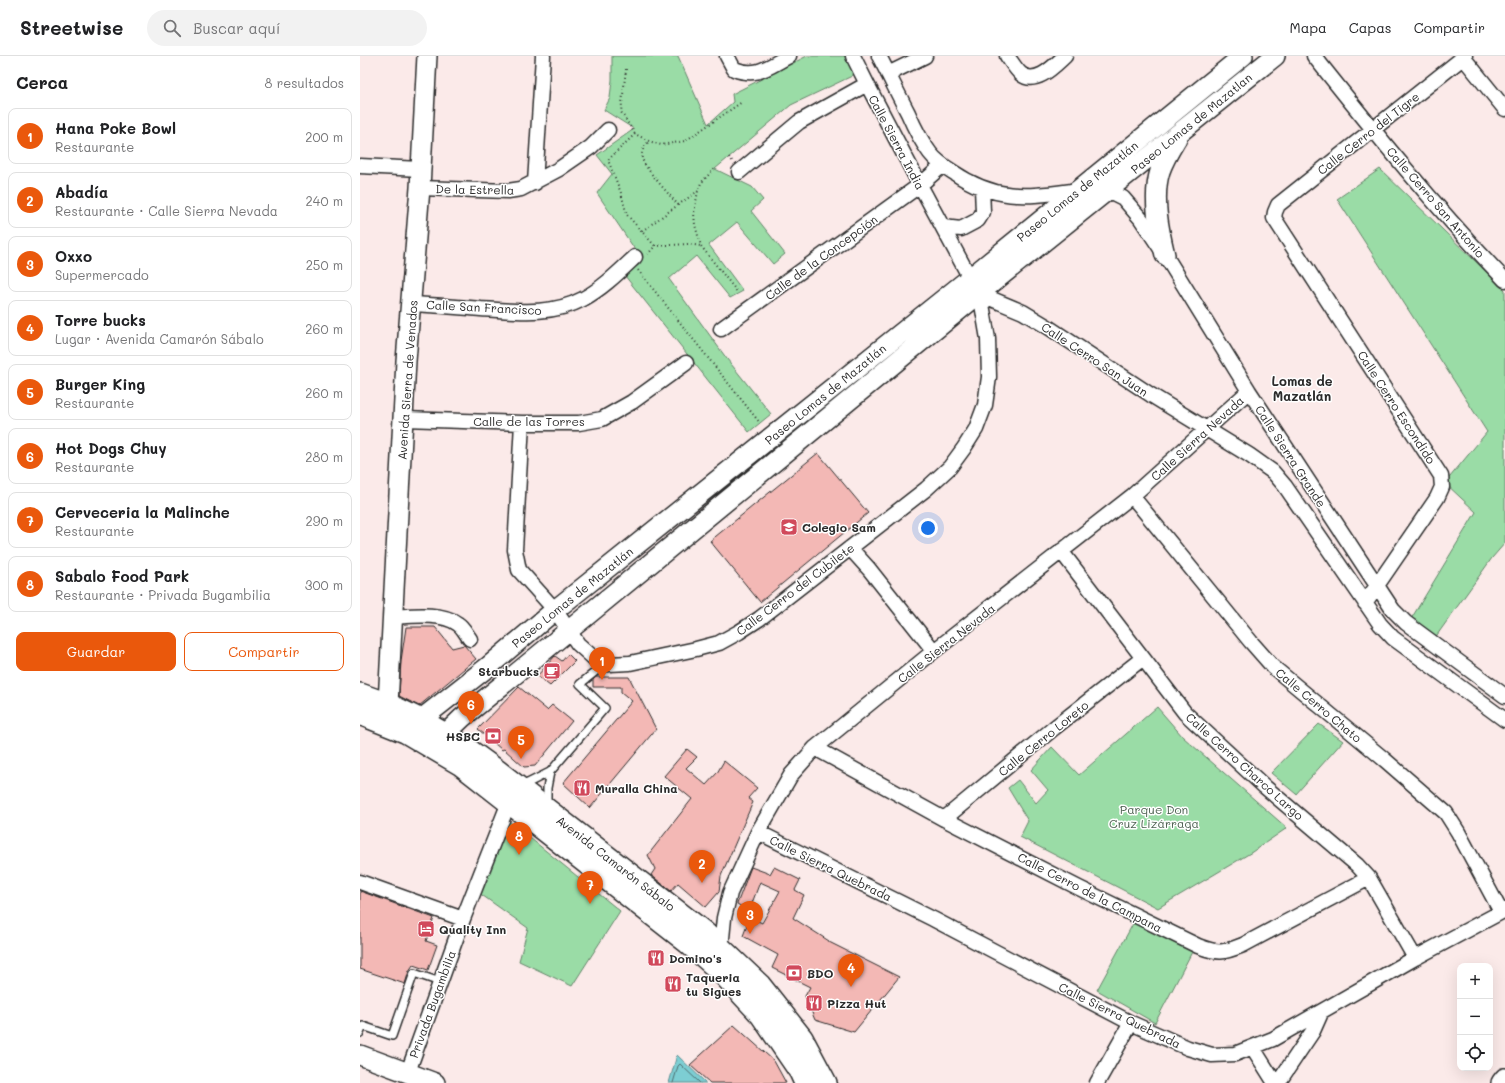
<!DOCTYPE html>
<html lang="es">
<head>
<meta charset="utf-8">
<style>
	:root { --surface:#fff; --page:#f2f2f2; --text:#202124; --muted:#757577; --line:#e0e0e0; --accent:#ea580c }
	body { margin:0; font-family:Mali,sans-serif; background:var(--page); color:var(--text) }
	.controls { position:absolute; right:12px; bottom:12px; display:grid; overflow:hidden; border-radius:8px; box-shadow:0 4px 16px #0002 }
	.controls button { width:36px; height:36px; display:grid; place-items:center; padding:0; border:0; border-bottom:1px solid var(--line); background:var(--surface); color:var(--text); font:20px sans-serif }
	.you { position:absolute; left:568px; top:472px; width:14px; height:14px; margin:-10px; border:3px solid #fff; border-radius:50%; background:#1a73e8; box-shadow:0 0 0 6px #1a73e833 }
	.badge { display:grid; place-items:center; width:26px; height:26px; border-radius:50%; background:var(--accent); color:#fff; font-size:13px; font-weight:700 }
	.pin { position:absolute; translate:-50% -33px; filter:drop-shadow(0 1px 2px #0008) }
	.pin::after { content:''; position:absolute; top:21px; width:14px; height:12px; background:inherit; clip-path:polygon(0 0,100% 0,50% 100%) }
	.list { margin:0; padding:0; list-style:none }
	h2 { display:flex; justify-content:space-between; align-items:center; height:52px; margin:0; padding:0 16px; font-size:17px }
	h2 small { font-size:13px; font-weight:400; color:var(--muted) }
	.list li { display:grid; grid-template-columns:26px 1fr auto; gap:12px; align-items:center; box-sizing:border-box; height:56px; margin:0 8px 8px; padding:0 8px; border:1px solid var(--line); border-radius:8px }
	.list b { display:block; font-size:15px; white-space:nowrap }
	.list p { margin:0; font-size:13px; white-space:nowrap; color:var(--muted) }
	.list em { font-size:13px; font-style:normal; color:var(--muted) }
	.actions { display:flex; gap:8px; padding:12px 16px }
	.actions a { flex:1; padding:9px 0; border:1px solid var(--accent); border-radius:8px; text-align:center; font-size:14px; color:var(--accent) }
	.actions .main { background:var(--accent); color:#fff }
	.icon { flex:none; width:22px; height:22px; fill:none; stroke:currentColor; stroke-width:2; stroke-linecap:round; stroke-linejoin:round }
	.map { position:relative; flex:none; width:1145px; height:1027px; overflow:hidden }
	header { display:flex; align-items:center; gap:24px; box-sizing:border-box; height:56px; padding:0 20px; background:var(--surface); border-bottom:1px solid var(--line) }
	header strong { font-size:19px }
	nav { display:flex; gap:22px; margin-inline-start:auto; font-size:14px }
	.search { width:280px; height:36px; background:var(--page); display:flex; align-items:center; gap:10px; box-sizing:border-box; padding:0 14px; border-radius:22px; color:var(--muted); font-size:15px }
	main { display:flex }
	aside { flex:1; background:var(--surface) }
	.map>svg:first-child { display:block }
</style>
</head>
<body>
<header>
<strong>Streetwise</strong>
<div class="search"><svg class="icon" aria-label="search" viewBox="0 0 24 24"><circle cx="10" cy="10" r="6"/><path d="M15 15l6 6"/></svg>Buscar aquí</div>
<nav><a>Mapa</a><a>Capas</a><a>Compartir</a></nav>
</header>
<main>
<aside>
<h2>Cerca<small>8 resultados</small></h2>
<ul class="list">
<li><span class="badge">1</span><div><b>Hana Poke Bowl</b><p>Restaurante</p></div><em>200 m</em></li>
<li><span class="badge">2</span><div><b>Abadía</b><p>Restaurante · Calle Sierra Nevada</p></div><em>240 m</em></li>
<li><span class="badge">3</span><div><b>Oxxo</b><p>Supermercado</p></div><em>250 m</em></li>
<li><span class="badge">4</span><div><b>Torre bucks</b><p>Lugar · Avenida Camarón Sábalo</p></div><em>260 m</em></li>
<li><span class="badge">5</span><div><b>Burger King</b><p>Restaurante</p></div><em>260 m</em></li>
<li><span class="badge">6</span><div><b>Hot Dogs Chuy</b><p>Restaurante</p></div><em>280 m</em></li>
<li><span class="badge">7</span><div><b>Cerveceria la Malinche</b><p>Restaurante</p></div><em>290 m</em></li>
<li><span class="badge">8</span><div><b>Sabalo Food Park</b><p>Restaurante · Privada Bugambilia</p></div><em>300 m</em></li>
</ul>
<div class="actions"><a class="main">Guardar</a><a>Compartir</a></div>
</aside>
<div class="map">
<svg width="1145" height="1027" viewBox="0 0 1145 1027">
	<rect width="100%" height="100%" fill="#fbeae9"/>
	<filter id="ink" filterUnits="userSpaceOnUse"><feTurbulence type="fractalNoise" baseFrequency=".025" numOctaves="2"/><feDisplacementMap in="SourceGraphic" scale="8" xChannelSelector="R" yChannelSelector="G"/><feConvolveMatrix kernelMatrix="1 2 1 2 8 2 1 2 1" color-interpolation-filters="sRGB"/></filter>
	<g filter="url(#ink)">
		<!-- green -->
		<path fill="#9adca6" stroke="#628468" d="M252 0H318L348 68 373 46 372 38 447 0H486L492 12V20L431 49 355 113 392 131 403 144 391 155 425 198 413 208 377 166 349 189 383 235 370 242 336 200 309 223 367 303 411 358 389 376 265 220 282 204 237 137 252 118 237 99 274 73 244 54 250 42 252 24Z
			M1020 113 1145 234V487L1132 502 1072 586 1048 568 1116 456 1085 427 1127 376 977 143Z
			M797 651 823 681 927 772 892 796 798 852 660 781 668 765 648 732 658 724 676 747 688 734 671 714 692 691 719 719Z
			M959 668 983 685 936 738 911 717Z
			M149 765 260 855 212 930 159 905 168 872 119 837Z
			M775 864 833 894 795 967 737 934Z"/>
		<!-- water -->
		<path fill="#7dced3" stroke="#5c8d90" d="M317 999 346 1027H309Z"/>
		<g fill="none" stroke-linecap="round" stroke-linejoin="round">
			<!-- shore -->
			<path stroke="#4c6c6e" stroke-width="1" d="M313 1027 318 1010 320 1008 340 1027"/>
		</g>
		<!-- building -->
		<path fill="#f3b8b5" stroke="#2b2b2b" d="M458 397 508 457 400 546 350 485Z
			M46 571H75L92 592 104 589 116 603 59 650 39 640 41 605Z
			M208 598 215 605 190 630 177 620 195 600 202 605Z
			M236 621H269L296 673 230 752 203 727 272 645 261 636V631H233V624Z
			M159 631 187 654 192 649 212 665 175 710 164 711 144 693 142 694 118 673Z
			M327 693 337 701 326 712 346 729 357 717 364 705 397 732 388 742 393 746 361 820 359 836 346 851 318 827 311 835 291 819 295 813 288 799 332 743 304 720Z
			M391 811 410 818 414 811 440 824 435 834 444 839 433 862 469 885V886L539 921 494 976 455 964 445 940 450 931 412 912 418 899 383 880 390 861 402 867 420 835 400 826 389 855 377 848Z
			M0 835 74 862 66 885 77 889 68 914 53 909 49 915 45 928 0 913Z
			M374 969 414 1005 426 1027H350L330 1009Z"/>
		<g fill="none" stroke-linecap="round" stroke-linejoin="round">
			<!-- lane casing -->
			<g stroke="#2b2b2b" stroke-width="10">
				<path id="lane" d="M162 730 190 716 245 652 220 628 245 608
					M187 749V732L190 716
					M0 977 3 970 32 980 54 917 80 926"/>
			</g>
			<!-- street casing -->
			<g stroke="#2b2b2b" stroke-width="17">
				<path id="street" d="M367 0 374 13C397 22 408 11 429 0
					M519 0C529 19 538 38 548 57 554 71 561 85 570 97 576 105 585 111 593 116 638 147 670 140 719 134
					M647 0C651 5 656 14 661 18 676 30 695 9 705 0
					M954 0C1015 77 1077 153 1145 224
					M1102 0 1145 53
					M528 18 565 0
					M0 110 60 113
					M379 116 439 66 507 28
					M175 127 183 0
					M60 132 148 135 161 133 199 113 231 91 248 74
					M740 134H747L763 142 781 163 805 199 889 335 1033 554 1046 567 1145 640
					M583 171 601 173 618 164 623 156 622 132
					M620 238 663 256 688 271 791 339 889 399 913 416 925 430 1020 568 1033 582 1145 664
					M51 248C75 249 98 251 121 253 156 255 191 260 223 243 243 232 259 216 275 201
					M361 273 560 129 583 109
					M44 363 162 367H219L242 363 272 346 326 307
					M162 367 155 494 159 514 195 554 218 588 237 605 249 608 270 607 336 593 359 587 379 576 399 563 566 433 590 411 604 392 616 373 625 349 629 321 628 283 623 254 620 238 610 222 560 129 507 28 493 0
					M772 440 891 586 913 611 1025 704 1086 757 1098 776 1141 856
					M490 492 509 513 574 595
					M701 495 825 657 905 731 997 809 1009 822 1055 902
					M1005 547 1077 442 1082 431 1081 420 914 162 915 156 918 149 1105 0
					M33 561C51 560 82 556 98 568 103 571 106 578 110 583
					M455 692 584 763 719 832 838 890C859 898 863 897 883 889L1009 822
					M584 763 694 672 783 602
					M398 776 573 863 771 967 828 992 852 999 875 998 913 983 1055 902 1145 854
					M0 826 103 863
					M361 892 364 862 370 837 398 776 431 719 455 692 574 595 772 440 889 335
					M893 992 915 1027
					M48 1016 103 863 149 746
					M737 1027 771 967
					M918 1027 953 975 961 957"/>
			</g>
			<!-- secondary casing -->
			<g stroke="#2b2b2b" stroke-width="22">
				<path id="secondary" d="M805 199C799 174 792 141 800 115 804 103 811 92 817 82
					M28 648 46 305 60 132 67 0
					M50 672 129 610 195 554 610 222 883 0
					M75 688 102 662 637 223 915 0
					M0 999 75 1027"/>
			</g>
			<!-- primary casing -->
			<g stroke="#2b2b2b" stroke-width="24">
				<path id="primary" d="M0 638 28 648 61 664 94 683 138 715 344 876 400 929 442 982 466 1027
					M0 658 45 676 101 709 328 887 361 916 401 959 440 1016 445 1027
					M1142 1027 1145 1023"/>
			</g>
			<!-- path -->
			<path stroke="#2b2b2b" stroke-width="2" stroke-dasharray="1 3" stroke-linecap="butt" d="M266 13 261 56 275 78 289 85 301 89 325 85 382 46
				M275 78 248 104 261 137 267 159 295 190 288 198
				M369 101 373 106
				M354 113 341 127 338 135 334 157 335 169 341 190 378 237
				M318 149 338 135
				M282 175 318 149C311 140 284 112 282 102 281 94 285 90 289 85
				M295 190 328 188 341 190
				M278 214 400 367"/>
			<!-- lane -->
			<use href="#lane" stroke="#fff" stroke-width="7"/>
			<!-- street -->
			<use href="#street" stroke="#fff" stroke-width="14"/>
			<!-- secondary -->
			<use href="#secondary" stroke="#fff" stroke-width="19"/>
			<!-- primary -->
			<use href="#primary" stroke="#fff" stroke-width="21"/>
		</g>
	</g>
	<!-- icons -->
	<defs>
		<g id="school-square" transform="scale(0.9)"><rect x="-9" y="-9" width="18" height="18" rx="4" fill="#d1495b" stroke="#fff"/><path d="M0-5L7-2L0 1L-7-2ZM-4 1L0 2.5L4 1V4Q0 6-4 4Z" fill="#fff"/></g>
		<g id="cafe-square" transform="scale(0.9)"><rect x="-9" y="-9" width="18" height="18" rx="4" fill="#d1495b" stroke="#fff"/><path d="M-5.5-4.5H6V0H3Q3 3.5 0 3.5H-2.5Q-5.5 3.5-5.5 0ZM3-3.2v2h1.7v-2ZM-6 4.5H4V6H-6Z" fill="#fff"/></g>
		<g id="bank-square" transform="scale(0.9)"><rect x="-9" y="-9" width="18" height="18" rx="4" fill="#d1495b" stroke="#fff"/><path d="M-6-4H6V4H-6ZM0-2.3a2.3 2.3 0 1 0 0 4.6a2.3 2.3 0 1 0 0-4.6Z" fill="#fff"/></g>
		<g id="restaurant-square" transform="scale(0.9)"><rect x="-9" y="-9" width="18" height="18" rx="4" fill="#d1495b" stroke="#fff"/><path d="M-5-6h1v4h1v-4h1v4h1v-4h1v5L-1.5 .5V6h-2V.5L-5-1ZM5-6V6H3V1.5H1.5Q1.5-4 5-6Z" fill="#fff"/></g>
		<g id="hotel-square" transform="scale(0.9)"><rect x="-9" y="-9" width="18" height="18" rx="4" fill="#d1495b" stroke="#fff"/><path d="M-6-4.5h1.5V1H6V5H4.5V3h-9V5H-6ZM-4 0a1.8 1.8 0 1 1 3.6 0ZM.5 0V-2.5h3Q6-2.5 6 0Z" fill="#fff"/></g>
	</defs>
	<g fill-rule="evenodd">
		<use href="#school-square" x="429" y="471"/>
		<use href="#cafe-square" x="192" y="615"/>
		<use href="#bank-square" x="133" y="680"/>
		<use href="#restaurant-square" x="222" y="732"/>
		<use href="#hotel-square" x="66" y="873"/>
		<use href="#restaurant-square" x="296" y="902"/>
		<use href="#bank-square" x="434" y="917"/>
		<use href="#restaurant-square" x="313" y="928"/>
		<use href="#restaurant-square" x="454" y="947"/>
	</g>
	<g text-anchor="middle" dominant-baseline="central" stroke-width="3" stroke-linejoin="round" paint-order="stroke">
		<!-- street labels -->
		<g font-size="12" fill="#2b2b2b" stroke="#fff">
			<text transform="translate(831 67) rotate(-39)">Paseo Lomas de Mazatlan</text>
			<text transform="translate(1008 77) rotate(-38)">Calle Cerro del Tigre</text>
			<text transform="translate(537 86) rotate(62)">Calle Sierra India</text>
			<text transform="translate(115 133) rotate(1)">De la Estrella</text>
			<text transform="translate(717 135) rotate(-39)">Paseo Lomas de Mazatlán</text>
			<text transform="translate(1076 146) rotate(49)">Calle Cerro San Antonio</text>
			<text transform="translate(461 201) rotate(-36)">Calle de la Concepción</text>
			<text transform="translate(124 251) rotate(3)">Calle San Francisco</text>
			<text transform="translate(735 303) rotate(33)">Calle Cerro San Juan</text>
			<text transform="translate(47 324) rotate(-86)">Avenida Sierra de Venados</text>
			<text transform="translate(465 338) rotate(-39)">Paseo Lomas de Mazatlán</text>
			<text transform="translate(1037 351) rotate(57)">Calle Cerro Escondido</text>
			<text x="169" y="365">Calle de las Torres</text>
			<text transform="translate(837 382) rotate(-42)">Calle Sierra Nevada</text>
			<text transform="translate(931 400) rotate(57)">Calle Sierra Grande</text>
			<text transform="translate(435 533) rotate(-37)">Calle Cerro del Cubilete</text>
			<text transform="translate(212 541) rotate(-39)">Paseo Lomas de Mazatlán</text>
			<text transform="translate(586 587) rotate(-38)">Calle Sierra Nevada</text>
			<text transform="translate(959 649) rotate(40)">Calle Cerro Chato</text>
			<text transform="translate(683 682) rotate(-39)">Calle Cerro Loreto</text>
			<text transform="translate(885 710) rotate(42)">Calle Cerro Charco Largo</text>
			<text transform="translate(256 807) rotate(38)">Avenida Camarón Sábalo</text>
			<text transform="translate(471 812) rotate(26)">Calle Sierra Quebrada</text>
			<text transform="translate(730 836) rotate(27)">Calle Cerro de la Campana</text>
			<text transform="translate(72 948) rotate(-70)">Privada Bugambilia</text>
			<text transform="translate(760 959) rotate(26)">Calle Sierra Quebrada</text>
		</g>
		<!-- poi labels -->
		<g font-size="12" font-weight="bold" fill="#2b2b2b" stroke="#fff" text-anchor="start">
			<text x="442" y="471">Colegio Sam</text>
			<text x="179" y="615" text-anchor="end">Starbucks</text>
			<text x="120" y="680" text-anchor="end">HSBC</text>
			<text x="235" y="732">Muralla China</text>
			<text x="79" y="873">Quality Inn</text>
			<text x="309" y="902">Domino's</text>
			<text x="447" y="917">BDO</text>
			<text x="326" y="921">Taqueria<tspan x="326" dy="14">tu Sigues</tspan></text>
			<text x="467" y="947">Pizza Hut</text>
		</g>
		<!-- park labels -->
		<g font-size="12" fill="#4c6050" stroke="#fff">
			<text x="794" y="753">Parque Don<tspan x="794" dy="14">Cruz Lizárraga</tspan></text>
		</g>
		<!-- neighbourhood labels -->
		<g font-size="13" font-weight="bold" fill="#2b2b2b" stroke="#fff">
			<text x="942" y="324">Lomas de<tspan x="942" dy="15">Mazatlán</tspan></text>
		</g>
	</g>
</svg>
<div class="controls">
<button>+</button>
<button>−</button>
<button><svg class="icon" aria-label="locate" viewBox="0 0 24 24"><circle cx="12" cy="12" r="6"/><path d="M12 2v4M12 18v4M2 12h4M18 12h4"/></svg></button>
</div>
<div class="you"></div>
<div class="pin badge" style="left:242px;top:624px">1</div>
<div class="pin badge" style="left:342px;top:827px">2</div>
<div class="pin badge" style="left:390px;top:878px">3</div>
<div class="pin badge" style="left:491px;top:931px">4</div>
<div class="pin badge" style="left:161px;top:703px">5</div>
<div class="pin badge" style="left:111px;top:668px">6</div>
<div class="pin badge" style="left:230px;top:848px">7</div>
<div class="pin badge" style="left:159px;top:799px">8</div>
</div>
</main>
</body>
</html>
